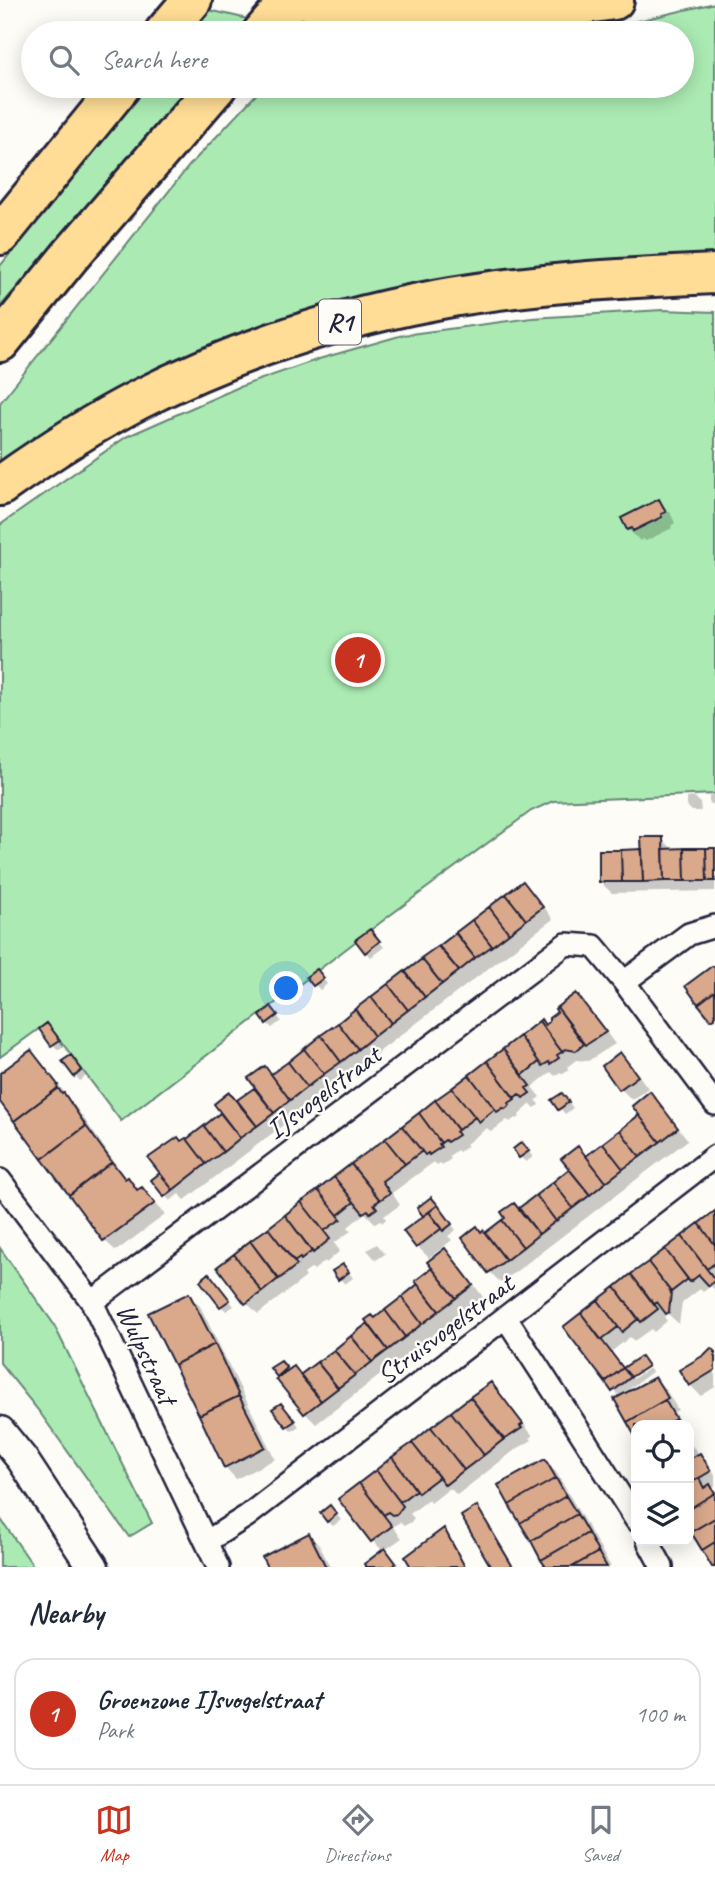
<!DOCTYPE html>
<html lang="en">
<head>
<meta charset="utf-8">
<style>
	:root { --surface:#fff; --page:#f6f6f7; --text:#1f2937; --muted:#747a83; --line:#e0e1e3; --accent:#c8321e }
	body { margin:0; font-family:Caveat,sans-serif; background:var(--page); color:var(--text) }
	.controls { position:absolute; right:21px; bottom:21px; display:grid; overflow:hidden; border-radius:14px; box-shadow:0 4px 18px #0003 }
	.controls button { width:63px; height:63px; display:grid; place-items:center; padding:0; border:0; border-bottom:2px solid var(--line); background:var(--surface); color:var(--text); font:35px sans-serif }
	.you { position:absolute; left:287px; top:989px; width:24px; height:24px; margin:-18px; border:5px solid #fff; border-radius:50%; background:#1a73e8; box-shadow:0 0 0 10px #1a73e833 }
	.badge { display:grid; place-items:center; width:46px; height:46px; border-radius:50%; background:var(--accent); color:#fff; font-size:23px; font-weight:700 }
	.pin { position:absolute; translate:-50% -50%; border:4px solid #fff; box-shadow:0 2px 7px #0006 }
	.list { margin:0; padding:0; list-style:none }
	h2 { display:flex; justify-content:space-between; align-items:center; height:91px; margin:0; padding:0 28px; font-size:30px }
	h2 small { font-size:23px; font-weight:400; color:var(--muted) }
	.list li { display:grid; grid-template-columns:46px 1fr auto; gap:21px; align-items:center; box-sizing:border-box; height:112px; margin:0 14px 14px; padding:0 14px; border:2px solid var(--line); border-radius:21px }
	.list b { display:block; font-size:26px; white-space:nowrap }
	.list p { margin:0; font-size:23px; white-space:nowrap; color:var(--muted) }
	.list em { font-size:23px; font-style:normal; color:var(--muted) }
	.icon { flex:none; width:38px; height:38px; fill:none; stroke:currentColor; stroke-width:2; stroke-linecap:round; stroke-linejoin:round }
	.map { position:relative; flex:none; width:715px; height:1567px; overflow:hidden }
	.search { position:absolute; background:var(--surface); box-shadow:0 4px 18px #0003; left:21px; right:21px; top:21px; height:77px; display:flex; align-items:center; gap:18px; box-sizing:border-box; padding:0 24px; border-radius:38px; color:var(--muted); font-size:26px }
	.sheet { height:217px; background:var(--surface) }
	nav { display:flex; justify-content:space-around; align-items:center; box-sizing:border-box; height:98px; border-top:2px solid var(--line); background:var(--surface); font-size:19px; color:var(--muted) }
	nav a { display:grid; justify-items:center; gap:4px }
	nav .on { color:var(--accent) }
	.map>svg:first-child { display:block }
</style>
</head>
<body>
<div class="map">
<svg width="715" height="1567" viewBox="0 0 715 1567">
	<rect width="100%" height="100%" fill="#fdfcf7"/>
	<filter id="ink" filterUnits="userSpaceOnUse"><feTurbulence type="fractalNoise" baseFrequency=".0143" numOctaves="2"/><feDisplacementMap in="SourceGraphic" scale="14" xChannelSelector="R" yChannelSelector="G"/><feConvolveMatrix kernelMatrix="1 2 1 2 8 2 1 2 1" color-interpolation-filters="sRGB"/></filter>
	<g filter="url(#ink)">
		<!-- green -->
		<path fill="#abebb3" stroke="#668677" stroke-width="2" d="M715 3V257L314 310 227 338 145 378 0 466V403L189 166 264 86H682V33H483L616 26Z
			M209 10 248 19 235 33H189Z
			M145 86H189L0 307V266Z
			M662 310 715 312V794L553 801 531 811 389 916 121 1121 47 1023 0 1057V525L126 437 239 387 319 359 403 335 532 318Z
			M0 1248 53 1323 152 1523 129 1537 38 1410 0 1363Z
			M0 1518 34 1567H0Z"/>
		<!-- shadow -->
		<path fill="#0003" d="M659 501 670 512 675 523 671 526 672 528 646 541 643 539 640 541 628 529Z
			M709 796H715V807L709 802Z
			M695 797 700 803 701 811H692L687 806V798Z
			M662 839 674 850 715 849V891L612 893 600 882Z
			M523 883 534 894 553 919 185 1200 179 1194 170 1201 165 1195 160 1176 181 1143 187 1141 256 1088 264 1068 272 1076Z
			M375 936 384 947 371 957 366 952Z
			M322 977 327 984 320 990 309 978Z
			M576 995 587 1006 615 1044 588 1061 576 1060 567 1067 569 1070 563 1074 560 1072 555 1076 551 1072 532 1087 540 1097 536 1100 539 1105 535 1108 531 1104 519 1115 520 1117 517 1119 515 1118 510 1122 507 1120 491 1132 487 1128 466 1144 468 1146 459 1152 457 1150 449 1156 451 1159 442 1165 440 1163 437 1165 434 1162 392 1193 400 1205 384 1216 386 1219 382 1223 380 1220 375 1223 365 1213 348 1227 351 1231 334 1243 340 1251 326 1263 325 1261 314 1270 312 1268 304 1274 306 1277 258 1314 247 1303 220 1268 541 1022 546 1026 560 1012 558 1009Z
			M276 1014 281 1021 272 1028 267 1023Z
			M41 1030 52 1031 64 1046 58 1050Z
			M31 1053 42 1064 68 1097 66 1098 75 1106 127 1180 153 1200 165 1215 116 1251 104 1240 0 1099V1076Z
			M620 1054 631 1065 648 1088 632 1100 621 1089 604 1066Z
			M76 1062 86 1076 80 1081 75 1075Z
			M650 1094 661 1105 688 1140 501 1283 490 1272 464 1238 481 1234 486 1235 553 1184 571 1169 578 1148 587 1157 642 1116Z
			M567 1100 573 1108 565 1114 554 1101Z
			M527 1149 533 1157 526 1162 520 1157Z
			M436 1204 456 1230 448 1236 452 1240 429 1258 418 1247 426 1216 419 1208Z
			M715 1213V1290L711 1286 703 1292 700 1289 682 1303 679 1324 668 1314 664 1317 667 1321 654 1332 651 1329 634 1341 630 1337 611 1352 633 1379 649 1368 652 1372 619 1396 565 1327Z
			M377 1244 385 1254 376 1260 367 1250Z
			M445 1250 456 1261 483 1297 316 1424 305 1413 272 1368 281 1363 289 1372 302 1376 421 1285Z
			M348 1271 353 1278 345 1284 340 1279Z
			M214 1281 234 1306 226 1311 221 1306Z
			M189 1295 200 1306 275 1459 236 1479 225 1467Z
			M715 1354V1387L701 1396 690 1385Z
			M655 1379 666 1390 678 1410 674 1412 682 1425H636V1434L616 1400Z
			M491 1384 502 1396 533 1436 530 1438 532 1440 515 1450 457 1495 450 1488 431 1503 428 1500 410 1514 414 1518 411 1522 404 1526 400 1522 393 1527 402 1538 385 1550 399 1567H368L384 1552 373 1541 340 1499Z
			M286 1410 299 1426 292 1431 287 1426Z
			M689 1442 715 1474V1486L712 1488 715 1492V1567L689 1523Z
			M544 1461 556 1472 611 1567H548Z
			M477 1509 482 1514 514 1567H493Z
			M335 1513 341 1520 333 1526 328 1521Z
			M444 1531 449 1536 466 1567H413Z
			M309 1535 320 1546 330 1567H269Z"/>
		<!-- building -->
		<path fill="#daa98c" stroke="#22223b" stroke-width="2" d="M659 499 666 512 661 514 662 517 633 531 632 528 627 530 621 518Z
			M641 837H663L664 881 643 882Z
			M684 848H706L707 881H685Z
			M684 848 685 881H664L663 849Z
			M706 848H715V881H707Z
			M642 849 643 882H622L621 850Z
			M599 850H621L622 882H599Z
			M523 881 543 907 526 920 506 894Z
			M506 894 526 920 509 933 489 907Z
			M489 907 509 933 492 946 472 920Z
			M472 920 492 946 475 958 455 933Z
			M370 929 380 941 365 953 355 940Z
			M456 933 475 958 459 971 439 946Z
			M438 946 459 971 442 984 421 958Z
			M422 959 442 984 425 997 405 972Z
			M712 966H715V991L698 1004 685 986Z
			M317 969 324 978 313 986 306 977Z
			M405 971 425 997 408 1010 388 984Z
			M388 984 408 1010 391 1023 371 997Z
			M715 991V1018L711 1020 698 1004Z
			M576 993 606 1032 586 1045 557 1007Z
			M371 997 391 1023 374 1036 355 1009Z
			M271 1006 278 1015 266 1024 260 1016Z
			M557 1007 584 1044 576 1051 565 1049 562 1052 539 1021 541 1019 545 1025 549 1022V1018L557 1012 555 1009Z
			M355 1009 374 1036 358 1049 338 1023Z
			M539 1021 562 1052 557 1055 559 1058 550 1064 549 1062 542 1066 520 1036Z
			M47 1023 60 1040 51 1046 39 1029Z
			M338 1023 358 1049 341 1062 321 1035Z
			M321 1035 341 1062 324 1074 304 1049Z
			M520 1036 539 1062 523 1075 503 1049Z
			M304 1049 324 1074 307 1087 288 1062Z
			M503 1049 530 1086 526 1088 530 1093 523 1098 519 1094 514 1098 487 1061Z
			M31 1050 58 1085 57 1086 58 1088 14 1121 0 1102V1073Z
			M620 1052 638 1076 619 1090 602 1066Z
			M71 1055 82 1070 74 1077 62 1061Z
			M487 1061 515 1099 509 1103 510 1105 505 1109 503 1108 497 1112 469 1075Z
			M288 1062 307 1087 290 1100 271 1074Z
			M265 1066 290 1100 274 1113 248 1078Z
			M469 1075 495 1109 479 1122 452 1088Z
			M58 1088 62 1094 64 1093 86 1126 42 1159 14 1121Z
			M254 1088 274 1113 257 1126 237 1100Z
			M452 1088 475 1117 458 1130 435 1100Z
			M650 1091 678 1128 660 1142 632 1106Z
			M229 1092 257 1126 240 1138 214 1104Z
			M562 1093 569 1102 558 1110 551 1100Z
			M435 1100 458 1130 456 1132 458 1135 447 1142 445 1140 441 1143 419 1113Z
			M220 1113 240 1138 223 1152 204 1126Z
			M419 1113 441 1143 439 1144 441 1147 429 1155 428 1153 425 1155 402 1126Z
			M639 1115 660 1142 640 1157 620 1130Z
			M86 1126 112 1162 69 1195 42 1159Z
			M204 1126 223 1152 206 1164 187 1139Z
			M402 1126 422 1151 405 1164 385 1139Z
			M620 1130 640 1157 623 1169 603 1143Z
			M178 1137 181 1141 186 1138 187 1139 206 1164 173 1190 148 1158Z
			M385 1139 405 1164 382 1181 390 1193 380 1200 351 1164Z
			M522 1142 529 1151 519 1158 513 1149Z
			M603 1143 623 1169 606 1182 586 1156Z
			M578 1146 606 1182 590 1195 561 1159Z
			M112 1162 125 1179 128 1177 137 1190 142 1187 155 1203 103 1241 69 1195Z
			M351 1164 380 1200 374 1204 377 1208 370 1213 368 1210 363 1213 334 1177Z
			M569 1169 590 1195 573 1208 553 1182Z
			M160 1173 173 1190 164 1197 151 1180Z
			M334 1177 354 1202 338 1215 318 1190Z
			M553 1182 573 1208 556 1221 536 1195Z
			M318 1190 341 1219 324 1231 301 1202Z
			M536 1195 556 1221 539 1234 519 1208Z
			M431 1197 438 1205 423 1216 417 1208Z
			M301 1202 330 1239 313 1253 285 1215Z
			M514 1203 539 1234 523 1247 502 1220 505 1218 501 1212Z
			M438 1205 452 1224 443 1231 429 1212Z
			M715 1211V1245L699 1223Z
			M429 1212 442 1228 416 1248 403 1231Z
			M285 1215 312 1251 301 1260 300 1258 294 1262 268 1228Z
			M502 1220 523 1247 506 1260 485 1233Z
			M699 1223 715 1245V1263L707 1269 682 1236Z
			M477 1226 481 1232 483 1230 506 1260 488 1273 462 1238Z
			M268 1228 297 1265 279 1279 250 1241Z
			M682 1236 715 1280 709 1286 699 1275 690 1282 665 1249Z
			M250 1241 278 1279 262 1292 234 1254Z
			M445 1248 473 1285 456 1298 427 1262Z
			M665 1249 688 1279 671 1292 648 1262Z
			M234 1254 262 1292 245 1304 217 1267Z
			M648 1262 671 1292 669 1312 666 1314 657 1302 654 1305 631 1274Z
			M343 1264 349 1272 338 1280 332 1271Z
			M432 1268 456 1298 439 1311 415 1281Z
			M209 1273 230 1300 220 1307 200 1281Z
			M631 1274 658 1309 641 1322 615 1287Z
			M418 1284 439 1311 422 1324 402 1297Z
			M615 1287 638 1319 622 1332 598 1300Z
			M189 1293 215 1344 174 1365 148 1313Z
			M402 1297 422 1324 405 1337 385 1310Z
			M598 1300 618 1327 601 1340 581 1313Z
			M385 1310 405 1337 388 1350 365 1320 372 1315 375 1318Z
			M581 1313 623 1368 605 1382 563 1327Z
			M368 1323 388 1350 372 1362 351 1336Z
			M351 1336 372 1362 355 1375 334 1350Z
			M215 1344 239 1396 199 1415 174 1365Z
			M711 1348 715 1351V1370L689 1386 679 1370 704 1355Z
			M334 1350 355 1375 338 1388 317 1362Z
			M641 1356 648 1366 631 1377 623 1368Z
			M281 1361 287 1368 277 1377 270 1368Z
			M317 1362 338 1388 321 1401 300 1375Z
			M294 1366 321 1401 304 1414 276 1379Z
			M623 1368 631 1377 612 1392 605 1382Z
			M655 1377 668 1398 627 1422 614 1399Z
			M491 1382 523 1424 520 1426 522 1428 504 1440 470 1397Z
			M239 1396 265 1447 224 1468 199 1415Z
			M470 1397 504 1439 484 1455 451 1412Z
			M665 1400 676 1419 664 1425H636V1438L627 1422Z
			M281 1403 295 1421 286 1427 272 1409Z
			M451 1412 484 1455 464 1470 431 1427Z
			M431 1427 464 1470 445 1485 412 1443Z
			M412 1443 439 1477 418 1493 392 1457Z
			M700 1453 711 1471 689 1484V1459Z
			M392 1457 416 1490 400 1502 376 1470Z
			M545 1459 556 1478 509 1505 498 1485Z
			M376 1470 403 1506 397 1514 392 1515 388 1512 384 1515 359 1483Z
			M556 1478 566 1496 520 1523 509 1505Z
			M699 1478 704 1488 710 1484 715 1493 689 1509V1484Z
			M359 1483 392 1526 371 1542 338 1499Z
			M715 1493V1518L691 1532 689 1527V1509Z
			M566 1496 577 1514 531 1541 520 1523Z
			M330 1505 337 1514 327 1522 320 1513Z
			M477 1506 513 1567H491L461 1516Z
			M577 1514 588 1533 541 1560 531 1541Z
			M715 1518V1542L702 1550 691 1532Z
			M444 1528 465 1567H411L405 1557Z
			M309 1533 326 1567H267L262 1557Z
			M588 1533 598 1552 572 1567H546L541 1560Z
			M715 1542V1567H712L702 1550Z
			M385 1548 396 1563 392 1567H366L364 1564Z
			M598 1552 607 1567H572Z"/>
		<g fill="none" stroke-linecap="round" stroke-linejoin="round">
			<!-- street casing -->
			<g stroke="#22223b" stroke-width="26">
				<path id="street" d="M624 982 689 934 715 926
					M0 1180 92 1302 218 1567
					M92 1302 566 944 594 946 624 982 715 1104
					M506 1318 573 1421 636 1520
					M648 1541 662 1567
					M206 1542 247 1516 715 1156"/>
			</g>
			<!-- secondary casing -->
			<g stroke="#22223b" stroke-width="35">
				<path id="secondary" d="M0 1432 22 1459 93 1567"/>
			</g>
			<!-- highway casing -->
			<g stroke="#22223b" stroke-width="44">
				<path id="highway" d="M307 0C409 17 512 16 614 0
					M164 33 192 0
					M262 33 291 0
					M0 235 121 86
					M0 342 70 256 217 86
					M0 486C45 454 91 424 140 399 233 352 333 319 435 300 527 283 622 278 715 274"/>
			</g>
			<!-- street -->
			<use href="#street" stroke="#fdfcf7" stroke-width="21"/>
			<!-- secondary -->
			<use href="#secondary" stroke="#fdfcf7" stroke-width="30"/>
			<!-- highway -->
			<use href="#highway" stroke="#ffdd96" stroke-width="38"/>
		</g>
	</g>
	<g text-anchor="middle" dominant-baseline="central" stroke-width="5" stroke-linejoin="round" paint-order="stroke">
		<!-- shield labels -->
		<rect fill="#fdfcf7" stroke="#646373" stroke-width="2" x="319" y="299.5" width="42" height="45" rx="5"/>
		<g font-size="26" font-weight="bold" fill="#22223b">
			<text x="340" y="322">R1</text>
		</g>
		<!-- street labels -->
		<g font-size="28" fill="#22223b" stroke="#fdfcf7">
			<text transform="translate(323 1092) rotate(-37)">IJsvogelstraat</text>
			<text transform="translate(445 1329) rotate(-37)">Struisvogelstraat</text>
			<text transform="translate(147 1354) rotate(65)">Wulpstraat</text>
		</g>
	</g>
</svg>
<div class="controls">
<button><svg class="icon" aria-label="locate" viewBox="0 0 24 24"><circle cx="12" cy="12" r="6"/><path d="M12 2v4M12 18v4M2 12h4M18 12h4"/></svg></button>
<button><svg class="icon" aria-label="layers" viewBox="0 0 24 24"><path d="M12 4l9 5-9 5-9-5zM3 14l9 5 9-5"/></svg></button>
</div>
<div class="you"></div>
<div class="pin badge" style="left:358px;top:660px">1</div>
<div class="search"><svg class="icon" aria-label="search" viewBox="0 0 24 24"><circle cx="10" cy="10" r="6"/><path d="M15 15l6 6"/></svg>Search here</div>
</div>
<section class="sheet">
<h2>Nearby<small></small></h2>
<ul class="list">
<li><span class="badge">1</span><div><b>Groenzone IJsvogelstraat</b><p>Park</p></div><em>100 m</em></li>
</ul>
</section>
<nav>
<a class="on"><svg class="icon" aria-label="map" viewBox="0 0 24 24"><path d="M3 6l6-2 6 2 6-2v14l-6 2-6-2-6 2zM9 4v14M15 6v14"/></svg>Map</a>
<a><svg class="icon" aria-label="directions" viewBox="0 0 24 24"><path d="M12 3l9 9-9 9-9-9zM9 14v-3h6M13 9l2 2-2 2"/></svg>Directions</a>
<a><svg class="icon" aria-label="saved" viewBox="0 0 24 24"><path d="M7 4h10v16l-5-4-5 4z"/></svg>Saved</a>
</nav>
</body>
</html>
